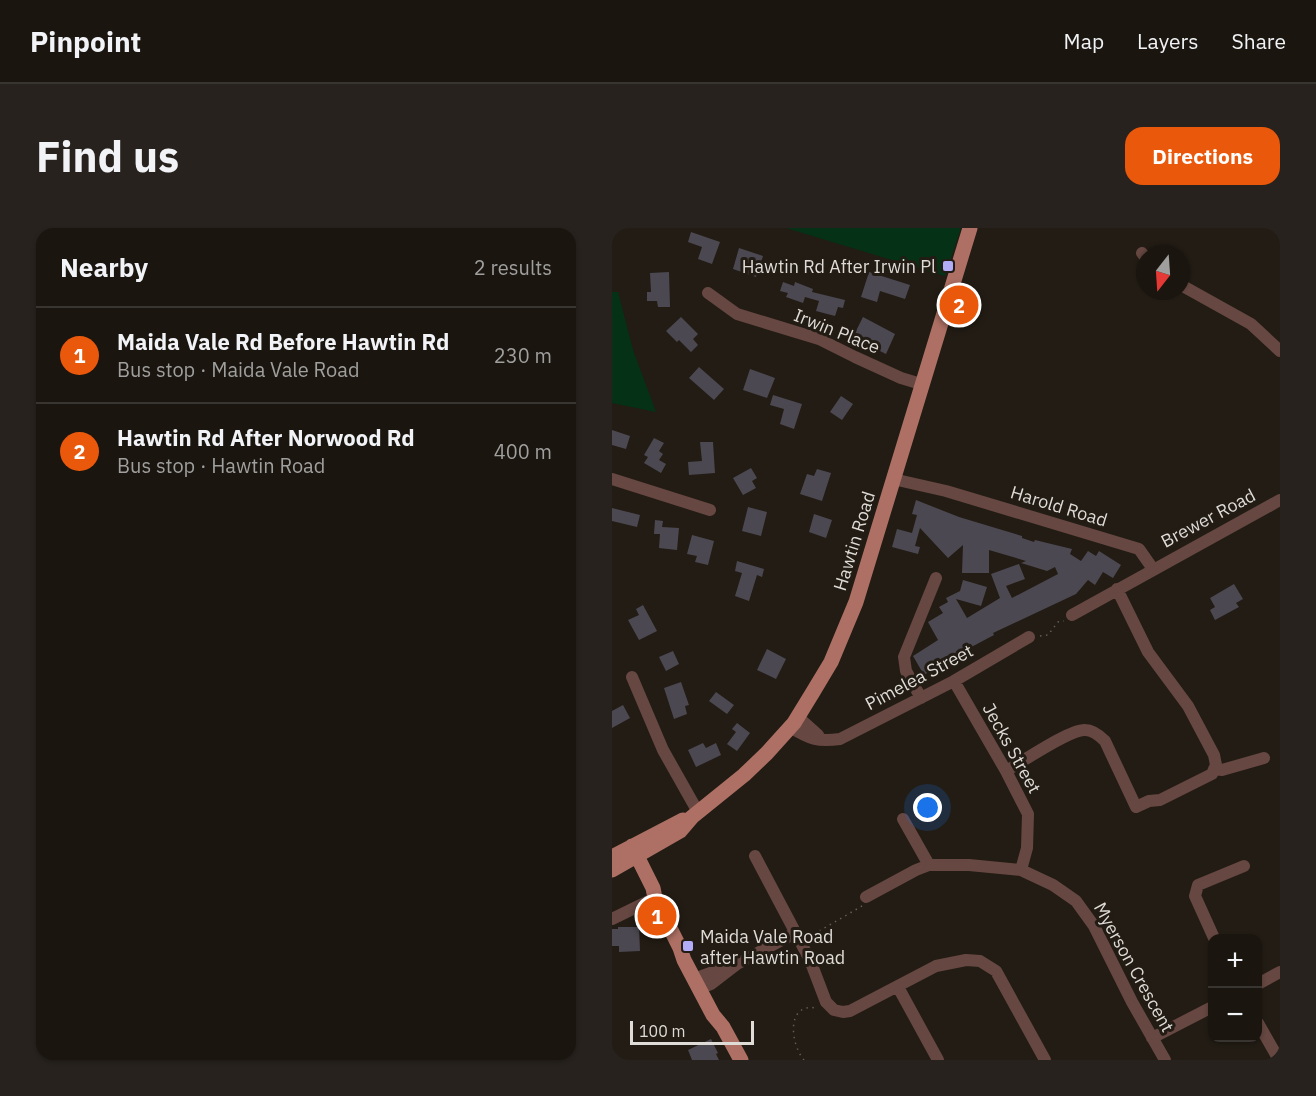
<!DOCTYPE html>
<html lang="en">
<head>
<meta charset="utf-8">
<style>
	:root { --surface:#1a150f; --page:#27221d; --text:#f1f3f6; --muted:#9f9f9e; --line:#38342f; --accent:#ea580c }
	body { margin:0; font-family:"IBM Plex Sans",sans-serif; background:var(--page); color:var(--text) }
	.controls { position:absolute; right:18px; bottom:18px; display:grid; overflow:hidden; border-radius:12px; box-shadow:0 2px 4px #0004 }
	.controls button { width:54px; height:54px; display:grid; place-items:center; padding:0; border:0; border-bottom:2px solid var(--line); background:var(--surface); color:var(--text); font:30px sans-serif }
	.compass { position:absolute; left:524px; top:18px; width:54px; height:54px; border-radius:50%; background:var(--surface); box-shadow:0 2px 4px #0004; rotate:197deg }
	.scale { position:absolute; left:18px; bottom:15px; width:124px; box-sizing:border-box; padding-left:6px; border:3px solid #dfdbd6; border-top:0; font-size:16px; line-height:21px; white-space:nowrap; color:#dfdbd6; -webkit-text-stroke:4px #221c14; paint-order:stroke }
	.you { position:absolute; left:316px; top:580px; width:21px; height:21px; margin:-15px; border:4px solid #fff; border-radius:50%; background:#1a73e8; box-shadow:0 0 0 9px #1a73e833 }
	.badge { display:grid; place-items:center; width:39px; height:39px; border-radius:50%; background:var(--accent); color:#fff; font-size:20px; font-weight:700 }
	.pin { position:absolute; translate:-50% -50%; border:3px solid #fff; box-shadow:0 2px 6px #0006 }
	.list { margin:0; padding:0; list-style:none }
	h2 { display:flex; justify-content:space-between; align-items:center; height:78px; margin:0; padding:0 24px; font-size:26px }
	h2 small { font-size:20px; font-weight:400; color:var(--muted) }
	.list li { display:grid; grid-template-columns:39px 1fr auto; gap:18px; align-items:center; box-sizing:border-box; height:96px; padding:0 24px; border-top:2px solid var(--line) }
	.list b { display:block; font-size:22px; white-space:nowrap }
	.list p { margin:0; font-size:20px; white-space:nowrap; color:var(--muted) }
	.list em { font-size:20px; font-style:normal; color:var(--muted) }
	.map { position:relative; flex:none; width:668px; height:832px; overflow:hidden; border-radius:18px }
	header { display:flex; align-items:center; gap:36px; box-sizing:border-box; height:84px; padding:0 30px; background:var(--surface); border-bottom:2px solid var(--line) }
	header strong { font-size:28px }
	nav { display:flex; gap:33px; margin-inline-start:auto; font-size:21px }
	.intro { display:flex; align-items:center; justify-content:space-between; box-sizing:border-box; height:144px; padding:0 36px }
	h1 { margin:0; font-size:42px }
	.button { padding:15px 27px; border-radius:18px; background:var(--accent); color:#fff; font-size:21px; font-weight:700 }
	main { display:flex; gap:36px; padding:0 36px }
	aside { flex:1; background:var(--surface); border-radius:18px; box-shadow:0 2px 4px #0004 }
	.map>svg:first-child { display:block }
</style>
</head>
<body>
<header>
<strong>Pinpoint</strong>
<nav><a>Map</a><a>Layers</a><a>Share</a></nav>
</header>
<div class="intro"><h1>Find us</h1><a class="button">Directions</a></div>
<main>
<aside>
<h2>Nearby<small>2 results</small></h2>
<ul class="list">
<li><span class="badge">1</span><div><b>Maida Vale Rd Before Hawtin Rd</b><p>Bus stop · Maida Vale Road</p></div><em>230 m</em></li>
<li><span class="badge">2</span><div><b>Hawtin Rd After Norwood Rd</b><p>Bus stop · Hawtin Road</p></div><em>400 m</em></li>
</ul>
</aside>
<div class="map">
<svg width="668" height="832" viewBox="0 0 668 832">
	<rect width="100%" height="100%" fill="#221c14"/>
	<!-- green -->
	<path fill="#053217" d="M174 0H349L333 48Z
		M0 64H6L21 122 44 184 0 175Z"/>
	<!-- building -->
	<path fill="#4c4851" d="M79 4 108 14 100 36 86 31 90 19 76 14Z
		M127 20 151 28 144 49 121 41Z
		M57 44 58 79H46L45 73H35V64H39L38 45Z
		M257 44 298 57 293 71 268 63 265 74 249 69Z
		M171 54 182 58 183 54 201 61 200 64 233 72 231 80 226 79 223 88 204 83 207 73 193 69 191 75 174 69 176 65 168 63Z
		M69 89 86 106 81 111 86 117 79 124 67 112 65 114 54 103Z
		M251 89 283 106 274 126 254 116 257 112 243 105Z
		M87 139 112 161 102 172 77 150Z
		M138 141 163 150 155 170 131 162Z
		M161 167 190 176 182 201 168 196 172 181 158 177Z
		M229 168 241 176 230 192 218 184Z
		M0 202 18 208 14 221 0 217Z
		M42 210 52 215 47 223 51 226 47 232 54 236 49 245 32 235 36 229 32 227Z
		M88 214H101L103 245 77 247 76 234 90 233Z
		M139 240 145 250 140 253 144 260 131 267 121 250Z
		M205 241 219 245 210 273 188 266 195 246 202 248Z
		M304 272 347 289 410 308V310L422 314 423 312 460 321 458 326 469 333 476 323 484 328 487 323 509 337 501 350 491 344 483 357 476 352 464 366 381 405 382 407 348 425 312 447 301 428 326 412 316 394 331 385 327 379 336 374 334 370 348 363 351 352 375 359 369 378 344 371 355 390 388 370 379 346 407 336 413 351 394 358 400 370 446 346 443 339 435 343 409 335 414 333 377 322V345H350L351 317 336 330 308 300 303 318 308 319 306 326 280 319 285 301 300 305 305 287 300 286Z
		M136 279 155 284 149 308 130 303Z
		M0 280 28 287 25 299 0 293Z
		M202 286 220 292 214 310 197 304Z
		M43 292 51 293 50 299 67 300 65 322 47 320 48 306H42Z
		M80 307 102 313 96 337 83 334 85 328 75 326Z
		M125 333 152 341 150 349 145 347 137 373 123 368 130 345 123 343Z
		M622 356 631 371 624 375 627 379 603 392 598 382 603 379 598 370Z
		M31 377 45 403 27 412 16 392 27 387 24 381Z
		M155 421 174 431 164 451 145 442Z
		M61 423 67 436 54 443 47 429Z
		M69 454 77 477 73 478 75 486 62 491 52 460Z
		M104 464 122 477 115 486 97 473Z
		M11 477 18 490 0 500V483Z
		M125 495 138 505 125 523 115 516 124 504 120 501Z
		M91 515 94 520 104 515 109 527 84 539 76 522Z
		M6 699H27L28 723 7 724V718H0V701H6Z
		M99 811 106 825 104 826 107 832H80L76 822Z"/>
	<g fill="none" stroke-linecap="round" stroke-linejoin="round">
		<!-- path -->
		<path stroke="#625d56" stroke-width="1.5" stroke-dasharray="1.5 4.5" stroke-linecap="butt" d="M428 408 436 407 446 394 452 393
			M197 709 250 678
			M192 832C179 817 173 775 204 780"/>
		<!-- minor -->
		<path stroke="#664741" stroke-width="12" d="M530 25 533 29
			M569 57 639 96 668 123
			M96 65 125 86 207 111 243 129 289 150 309 156
			M0 251 98 282
			M281 251 334 263 527 321 541 341
			M460 387 668 272
			M20 449 51 522 86 584
			M342 453 394 543 416 586 415 620 409 642
			M309 470 294 443 292 429 324 350
			M186 489 206 507 209 512
			M178 499C198 511 205 514 228 511L342 453 417 409
			M602 541 610 542 652 530
			M394 543C410 534 458 501 473 502 481 502 488 508 493 513L524 579 537 573 548 572 600 546 604 537 602 527 576 478 536 424 505 361
			M291 591 317 637
			M143 628 198 732 214 774 222 782 231 784 238 783 324 738 354 732 368 733 384 743 433 832
			M254 669 304 642 317 637H357L409 642 441 657 464 673 482 698 520 774 553 832
			M0 691 43 670
			M602 710 583 668 586 657 632 638
			M82 751 115 739
			M646 756 668 744
			M286 759 326 832
			M87 761 99 756 125 736 183 705
			M646 795 667 832
			M540 810 600 779"/>
		<!-- major -->
		<path stroke="#ae7064" stroke-width="15" d="M20 618 41 660 43 670 68 720 72 732 101 787 111 799 129 832
			M0 629 71 592
			M0 642 68 603 80 589 132 547 155 525 182 495 201 464 219 434 244 374 358 0"/>
	</g>
	<!-- markers -->
	<g fill="#b3adf9" stroke="#221c14" stroke-width="2">
		<rect x="330" y="32" width="12" height="12" rx="3"/>
		<rect x="70" y="712" width="12" height="12" rx="3"/>
	</g>
	<g text-anchor="middle" dominant-baseline="central" stroke-width="6" stroke-linejoin="round" paint-order="stroke">
		<!-- poi labels -->
		<g font-size="18" fill="#dfdbd6" stroke="#221c14" text-anchor="end">
			<text x="324" y="38">Hawtin Rd After Irwin Pl</text>
			<text x="88" y="708" text-anchor="start">Maida Vale Road<tspan x="88" dy="21">after Hawtin Road</tspan></text>
		</g>
		<!-- street labels -->
		<g font-size="18" fill="#dfdbd6" stroke="#221c14">
			<text transform="translate(225 103) rotate(22)">Irwin Place</text>
			<text transform="translate(447 278) rotate(17)">Harold Road</text>
			<text transform="translate(596 290) rotate(-28)">Brewer Road</text>
			<text transform="translate(242 313) rotate(-73)">Hawtin Road</text>
			<text transform="translate(307 449) rotate(-28)">Pimelea Street</text>
			<text transform="translate(400 520) rotate(61)">Jecks Street</text>
			<text transform="translate(522 739) rotate(61)">Myerson Crescent</text>
		</g>
	</g>
</svg>
<div class="controls">
<button>+</button>
<button>−</button>
</div>
<svg class="compass" viewBox="-18 -18 36 36"><path d="M0-13l5 13h-10z" fill="#e53935"/><path d="M0 13l5-13h-10z" fill="#9f9f9e"/></svg>
<div class="scale">100 m</div>
<div class="you"></div>
<div class="pin badge" style="left:45px;top:688px">1</div>
<div class="pin badge" style="left:347px;top:77px">2</div>
</div>
</main>
</body>
</html>
